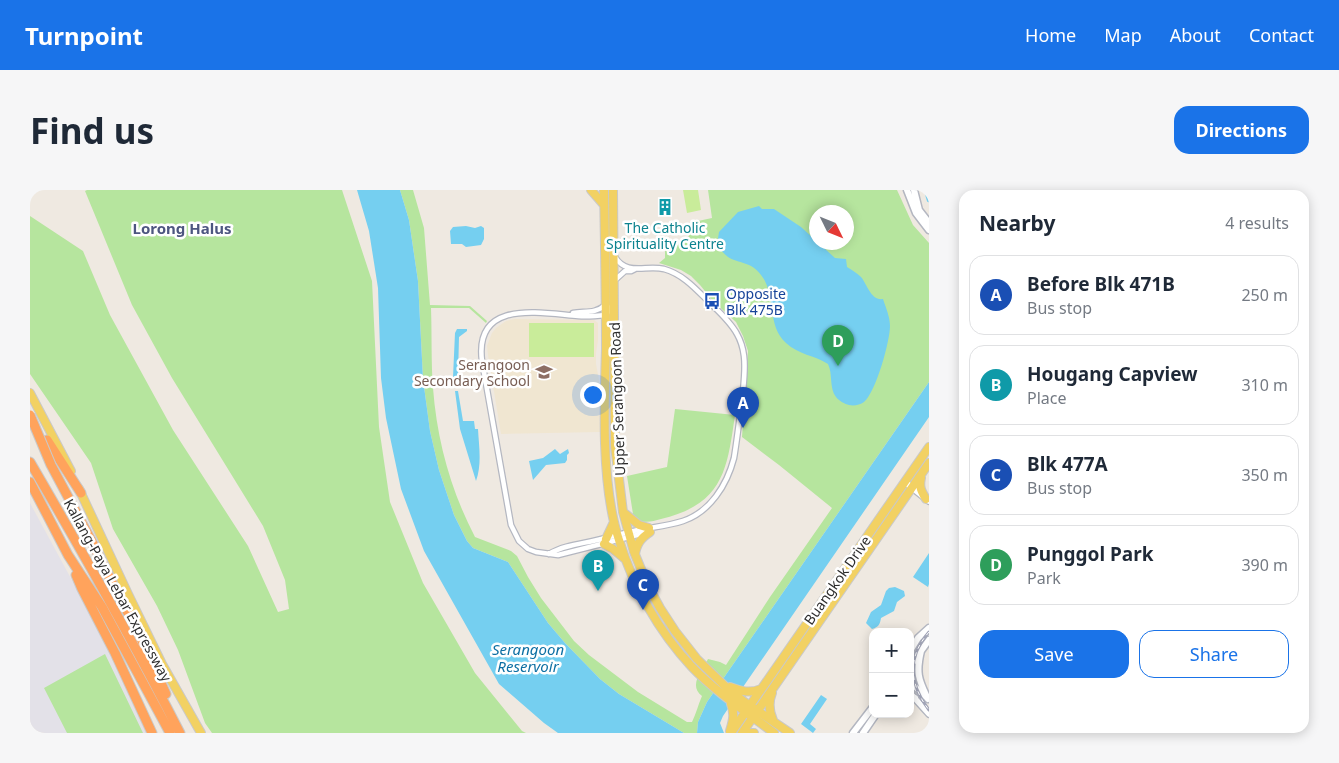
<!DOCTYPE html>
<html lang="en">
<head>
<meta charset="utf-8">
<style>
	:root { --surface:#fff; --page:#f6f6f7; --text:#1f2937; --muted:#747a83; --line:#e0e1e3; --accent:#1a73e8 }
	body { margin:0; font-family:"Noto Sans",sans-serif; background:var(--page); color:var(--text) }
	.controls { position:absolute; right:15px; bottom:15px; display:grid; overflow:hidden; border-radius:10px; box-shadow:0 2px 12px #0003 }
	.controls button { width:45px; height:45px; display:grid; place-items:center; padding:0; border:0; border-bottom:1px solid var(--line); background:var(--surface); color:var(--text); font:25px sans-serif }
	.compass { position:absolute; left:779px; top:15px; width:45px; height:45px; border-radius:50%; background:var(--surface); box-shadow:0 2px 12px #0003; rotate:133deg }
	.you { position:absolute; left:562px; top:204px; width:18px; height:18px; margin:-12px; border:4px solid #fff; border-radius:50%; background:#1a73e8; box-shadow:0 0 0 8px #1a73e833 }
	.badge { display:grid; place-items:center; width:32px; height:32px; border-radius:50%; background:var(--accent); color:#fff; font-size:16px; font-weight:700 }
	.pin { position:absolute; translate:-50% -41px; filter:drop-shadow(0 1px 2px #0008) }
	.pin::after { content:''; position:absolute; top:26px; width:18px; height:15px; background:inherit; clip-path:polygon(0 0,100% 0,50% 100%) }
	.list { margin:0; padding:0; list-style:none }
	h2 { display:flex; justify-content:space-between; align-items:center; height:65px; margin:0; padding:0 20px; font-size:21px }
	h2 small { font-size:16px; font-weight:400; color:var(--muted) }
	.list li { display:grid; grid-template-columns:32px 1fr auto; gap:15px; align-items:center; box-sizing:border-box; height:80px; margin:0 10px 10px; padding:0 10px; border:1px solid var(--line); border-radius:15px }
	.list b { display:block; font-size:19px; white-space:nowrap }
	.list p { margin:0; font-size:16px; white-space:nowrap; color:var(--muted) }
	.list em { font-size:16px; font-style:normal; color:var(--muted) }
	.actions { display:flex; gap:10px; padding:15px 20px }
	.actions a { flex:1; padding:11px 0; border:1px solid var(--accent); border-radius:15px; text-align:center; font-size:18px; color:var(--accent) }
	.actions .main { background:var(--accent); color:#fff }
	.map { position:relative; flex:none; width:899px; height:543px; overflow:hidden; border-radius:15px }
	header { display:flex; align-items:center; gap:30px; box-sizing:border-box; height:70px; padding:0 25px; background:var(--accent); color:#fff }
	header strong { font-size:24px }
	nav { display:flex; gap:28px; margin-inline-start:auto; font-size:18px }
	.intro { display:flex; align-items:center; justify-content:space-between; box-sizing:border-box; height:120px; padding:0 30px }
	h1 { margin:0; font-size:35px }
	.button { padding:12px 22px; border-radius:15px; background:var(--accent); color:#fff; font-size:18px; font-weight:700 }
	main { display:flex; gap:30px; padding:0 30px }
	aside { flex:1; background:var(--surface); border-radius:15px; box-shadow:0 2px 12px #0003 }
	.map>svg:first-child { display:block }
</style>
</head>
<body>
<header>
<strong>Turnpoint</strong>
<nav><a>Home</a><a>Map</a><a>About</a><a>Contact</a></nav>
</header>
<div class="intro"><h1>Find us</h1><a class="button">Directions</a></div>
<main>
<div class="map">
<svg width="899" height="543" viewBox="0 0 899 543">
	<rect width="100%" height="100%" fill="#efe9e1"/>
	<!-- industrial -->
	<path fill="#e3e1e8" d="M0 313 63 429 116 543H0Z"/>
	<!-- education -->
	<path fill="#f0e6d1" d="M485 129 564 130 568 133V151L566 163V174L569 190 570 242 471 244 458 165 457 156 462 143 466 138 476 131Z"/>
	<!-- green -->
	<path fill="#b6e59e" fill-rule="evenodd" d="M57 0H312L342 91 349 237 360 312 393 393 445 483 492 541 496 543H182L175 533 148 460 127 416 83 339 61 273 0 184V26L53 61 80 125 143 240 218 356 248 422 259 419 255 390 233 336 142 188 102 115 55 1Z
		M370 0H383L394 38 400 115 440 116 457 131 456 133 439 118H401C402 145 401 171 403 198 407 251 421 301 445 347L481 361 487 366 498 387 511 408 544 451 559 465 608 502 657 532H662C666 524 668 515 672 506 658 495 672 481 678 469L690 472 696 475 740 407 802 318 749 275 712 247 718 161 713 146 706 132 683 111 670 95 661 86 651 80 629 73 635 68V58L654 53 663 40 668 31 682 28 678 0H867L883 35 899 53V192L677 512 668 532 667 543H654L589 504 570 489 535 453 518 433 478 372 443 358 437 351 424 325 409 280 400 241 393 189 388 91 379 30ZM786 22H816V52H786Z
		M645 219 705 225C697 281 693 314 631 329 620 332 610 335 603 324L597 286 637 277Z
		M75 464 113 543H37L14 498Z"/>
	<!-- pitch -->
	<path fill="#c9ec9a" d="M653 0H668L671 20 657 23Z
		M499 133H564V167H499Z"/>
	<!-- water -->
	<path fill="#75cff0" d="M327 0H370L379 30 388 91 393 189 400 241 409 280 424 325 437 351 443 358 478 372 518 433 535 453 570 489 589 504 654 543H528L514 533 469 494 394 361 371 299 356 228 351 188 348 98 339 41Z
		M729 16 732 19H744L771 37 805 68 816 69 817 77C822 80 827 83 831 87 837 94 841 111 853 109 856 118 860 127 860 136 860 151 846 202 834 212 830 215 824 216 819 215 815 214 809 211 806 207 799 198 803 184 798 174 784 165 769 165 756 153 736 135 747 105 731 85 721 71 709 74 698 67 694 64 690 59 687 55L689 42 708 22Z
		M436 36 445 38 451 36 454 38V49L451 55 436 57 432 54H421L420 41 423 37Z
		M427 139H437V141L429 147 428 186 423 187 425 143Z
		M899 192V227L693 526 690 533 694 543H667L668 532 677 512Z
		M425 201H428L433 231H444L445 239H448C449 257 452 274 446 291L430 239Z
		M525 259 530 264 538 259 539 263 537 265V270L535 273 516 275 503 290 499 271 513 268Z
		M899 363V394L898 397 883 387Z
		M865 397 874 401 875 406 867 412 864 421 851 428C850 434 849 437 842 439L836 433 841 422 851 415 856 401 859 398Z
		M791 505 797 509 780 534 786 539 783 543 771 534Z"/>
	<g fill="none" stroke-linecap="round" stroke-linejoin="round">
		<!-- canal -->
		<path stroke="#75cff0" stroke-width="4.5" d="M896 0 899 10"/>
		<!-- minor casing -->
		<g stroke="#b4b7c1" stroke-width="7">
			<path id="minor" d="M585 90 595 81H601L605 79
				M583 114 576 125C567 126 557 127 548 126 510 123 444 109 452 171L481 335 489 351 498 359 506 362 528 365 615 343
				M543 123C554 121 566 124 575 115
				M519 364C532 356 549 354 563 351 578 348 593 343 608 340 623 337 638 336 653 331 680 322 697 295 704 268 707 250 709 231 712 212 713 197 716 181 714 166 713 158 711 151 707 144 700 131 687 120 677 110 664 97 652 84 634 79 615 75 597 86 585 67"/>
		</g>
		<!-- tertiary casing -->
		<g stroke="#b4b7c1" stroke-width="8">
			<path id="tertiary" d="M875 292 899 311
				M880 492 897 508
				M880 503 899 524"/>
		</g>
		<!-- secondary casing -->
		<g stroke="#b4b7c1" stroke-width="9">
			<path id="secondary" d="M877 0 886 23 899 40
				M884 0 889 20 899 33
				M880 461 888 448 899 438
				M891 461C886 482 888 489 898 509
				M880 476 899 450
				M880 506 885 508
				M823 543 843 517
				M833 543 846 524"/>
		</g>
		<!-- primary casing -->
		<g stroke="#c9c9c9" stroke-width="10">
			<path id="primary" d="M561 0 574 15
				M574 0C575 53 576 106 576 159 575 190 574 222 575 253 576 282 580 323 589 350 603 396 629 442 662 477 687 503 715 521 744 543
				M583 0 585 256 593 322 604 362 618 396 630 418 645 441 667 469 699 500 713 511 760 543
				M0 203 41 281
				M891 288C889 297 891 301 896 309
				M49 299 98 404 132 474 171 543
				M593 322 609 335 619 338
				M576 349 584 332
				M574 354 583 359 595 369
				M605 364C607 353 611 348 620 342
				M700 497C711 501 719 504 731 499
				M742 503C738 513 739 521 743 530
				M700 541C703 531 705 524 701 514
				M701 543 899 257
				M712 543 899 273
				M716 543H724"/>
		</g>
		<!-- motorway casing -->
		<g stroke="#c9c9c9" stroke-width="11">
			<path id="motorway" d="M17 250 51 303
				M0 272C52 361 103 451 150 543
				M0 292 38 365 72 417 140 543
				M61 350 90 409 105 435 136 504
				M46 385 52 399 85 463 122 543"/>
		</g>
		<!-- minor -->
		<use href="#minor" stroke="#fff" stroke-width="4.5"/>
		<!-- tertiary -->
		<use href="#tertiary" stroke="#fff" stroke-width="5.5"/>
		<!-- secondary -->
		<use href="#secondary" stroke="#fff" stroke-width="6"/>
		<!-- primary -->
		<use href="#primary" stroke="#f2d163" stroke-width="8"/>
		<!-- motorway -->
		<use href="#motorway" stroke="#ffa35c" stroke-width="9"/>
		<!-- rail casing -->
		<g stroke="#a3a6b8" stroke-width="3">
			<path id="rail" d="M899 442C877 467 879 494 899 520"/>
		</g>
		<!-- rail -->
		<use href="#rail" stroke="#fff" stroke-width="1" stroke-dasharray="4" stroke-linecap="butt"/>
		<!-- motorway-bridge casing -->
		<g stroke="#c9c9c9" stroke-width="11" stroke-linecap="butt">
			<path id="motorway-bridge" d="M0 225 21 275 61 350"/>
		</g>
		<!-- motorway-bridge -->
		<use href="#motorway-bridge" stroke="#ffa35c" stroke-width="9"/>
	</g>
	<!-- icons -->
	<defs>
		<g id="building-bare" transform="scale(1.35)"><path d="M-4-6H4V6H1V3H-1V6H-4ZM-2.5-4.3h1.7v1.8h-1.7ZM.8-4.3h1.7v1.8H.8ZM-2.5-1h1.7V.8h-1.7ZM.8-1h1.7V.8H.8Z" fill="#0f9aa8" stroke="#fff" stroke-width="2.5" paint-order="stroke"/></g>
		<g id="bus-bare" transform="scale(1.35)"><path d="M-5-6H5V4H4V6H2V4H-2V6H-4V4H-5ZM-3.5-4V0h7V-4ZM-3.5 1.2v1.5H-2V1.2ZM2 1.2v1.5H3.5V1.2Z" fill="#1a4fb4" stroke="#fff" stroke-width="2.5" paint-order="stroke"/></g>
		<g id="school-bare" transform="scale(1.35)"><path d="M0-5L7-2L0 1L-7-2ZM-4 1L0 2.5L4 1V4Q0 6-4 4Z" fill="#8d6e63" stroke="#fff" stroke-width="2.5" paint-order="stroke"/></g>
	</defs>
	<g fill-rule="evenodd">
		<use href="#building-bare" x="635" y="17"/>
		<use href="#bus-bare" x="682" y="111"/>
		<use href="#school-bare" x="514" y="182"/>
	</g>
	<g text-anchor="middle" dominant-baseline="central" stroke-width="5" stroke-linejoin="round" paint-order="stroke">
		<!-- culture labels -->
		<g font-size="14" fill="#0d838f" stroke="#fff">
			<text x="635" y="37">The Catholic<tspan x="635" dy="16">Spirituality Centre</tspan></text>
		</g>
		<!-- transit labels -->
		<g font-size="14" fill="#164399" stroke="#fff" text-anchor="start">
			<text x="696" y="103">Opposite<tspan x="696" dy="16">Blk 475B</tspan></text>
		</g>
		<!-- education labels -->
		<g font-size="14" fill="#785e54" stroke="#fff" text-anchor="end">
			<text x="500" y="174">Serangoon<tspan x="500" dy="16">Secondary School</tspan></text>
		</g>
		<!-- street labels -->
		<g font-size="14" fill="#2e2e2e" stroke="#fff">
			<text transform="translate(587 209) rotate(-92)">Upper Serangoon Road</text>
			<text transform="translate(807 390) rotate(-55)">Buangkok Drive</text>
			<text transform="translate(88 400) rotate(61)">Kallang-Paya Lebar Expressway</text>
		</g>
		<!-- neighbourhood labels -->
		<g font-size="15" font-weight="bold" fill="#4d5680" stroke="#fff">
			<text x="152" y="38">Lorong Halus</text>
		</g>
		<!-- water labels -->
		<g font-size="15" font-style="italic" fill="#0d6fa3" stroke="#fff">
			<text x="498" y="459">Serangoon<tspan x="498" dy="17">Reservoir</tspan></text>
		</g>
	</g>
</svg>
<div class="controls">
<button>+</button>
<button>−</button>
</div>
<svg class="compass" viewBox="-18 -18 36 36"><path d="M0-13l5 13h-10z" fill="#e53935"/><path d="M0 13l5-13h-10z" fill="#747a83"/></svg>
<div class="you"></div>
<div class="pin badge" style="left:713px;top:238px;background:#1a4fb4">A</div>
<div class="pin badge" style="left:568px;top:401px;background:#0f9aa8">B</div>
<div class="pin badge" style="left:613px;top:420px;background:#1a4fb4">C</div>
<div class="pin badge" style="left:808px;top:176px;background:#2e9e5b">D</div>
</div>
<aside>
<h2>Nearby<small>4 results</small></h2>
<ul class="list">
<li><span class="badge" style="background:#1a4fb4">A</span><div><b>Before Blk 471B</b><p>Bus stop</p></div><em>250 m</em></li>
<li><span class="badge" style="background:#0f9aa8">B</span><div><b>Hougang Capview</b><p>Place</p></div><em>310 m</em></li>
<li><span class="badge" style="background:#1a4fb4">C</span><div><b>Blk 477A</b><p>Bus stop</p></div><em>350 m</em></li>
<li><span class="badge" style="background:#2e9e5b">D</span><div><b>Punggol Park</b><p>Park</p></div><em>390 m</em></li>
</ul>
<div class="actions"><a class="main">Save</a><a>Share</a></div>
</aside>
</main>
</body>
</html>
